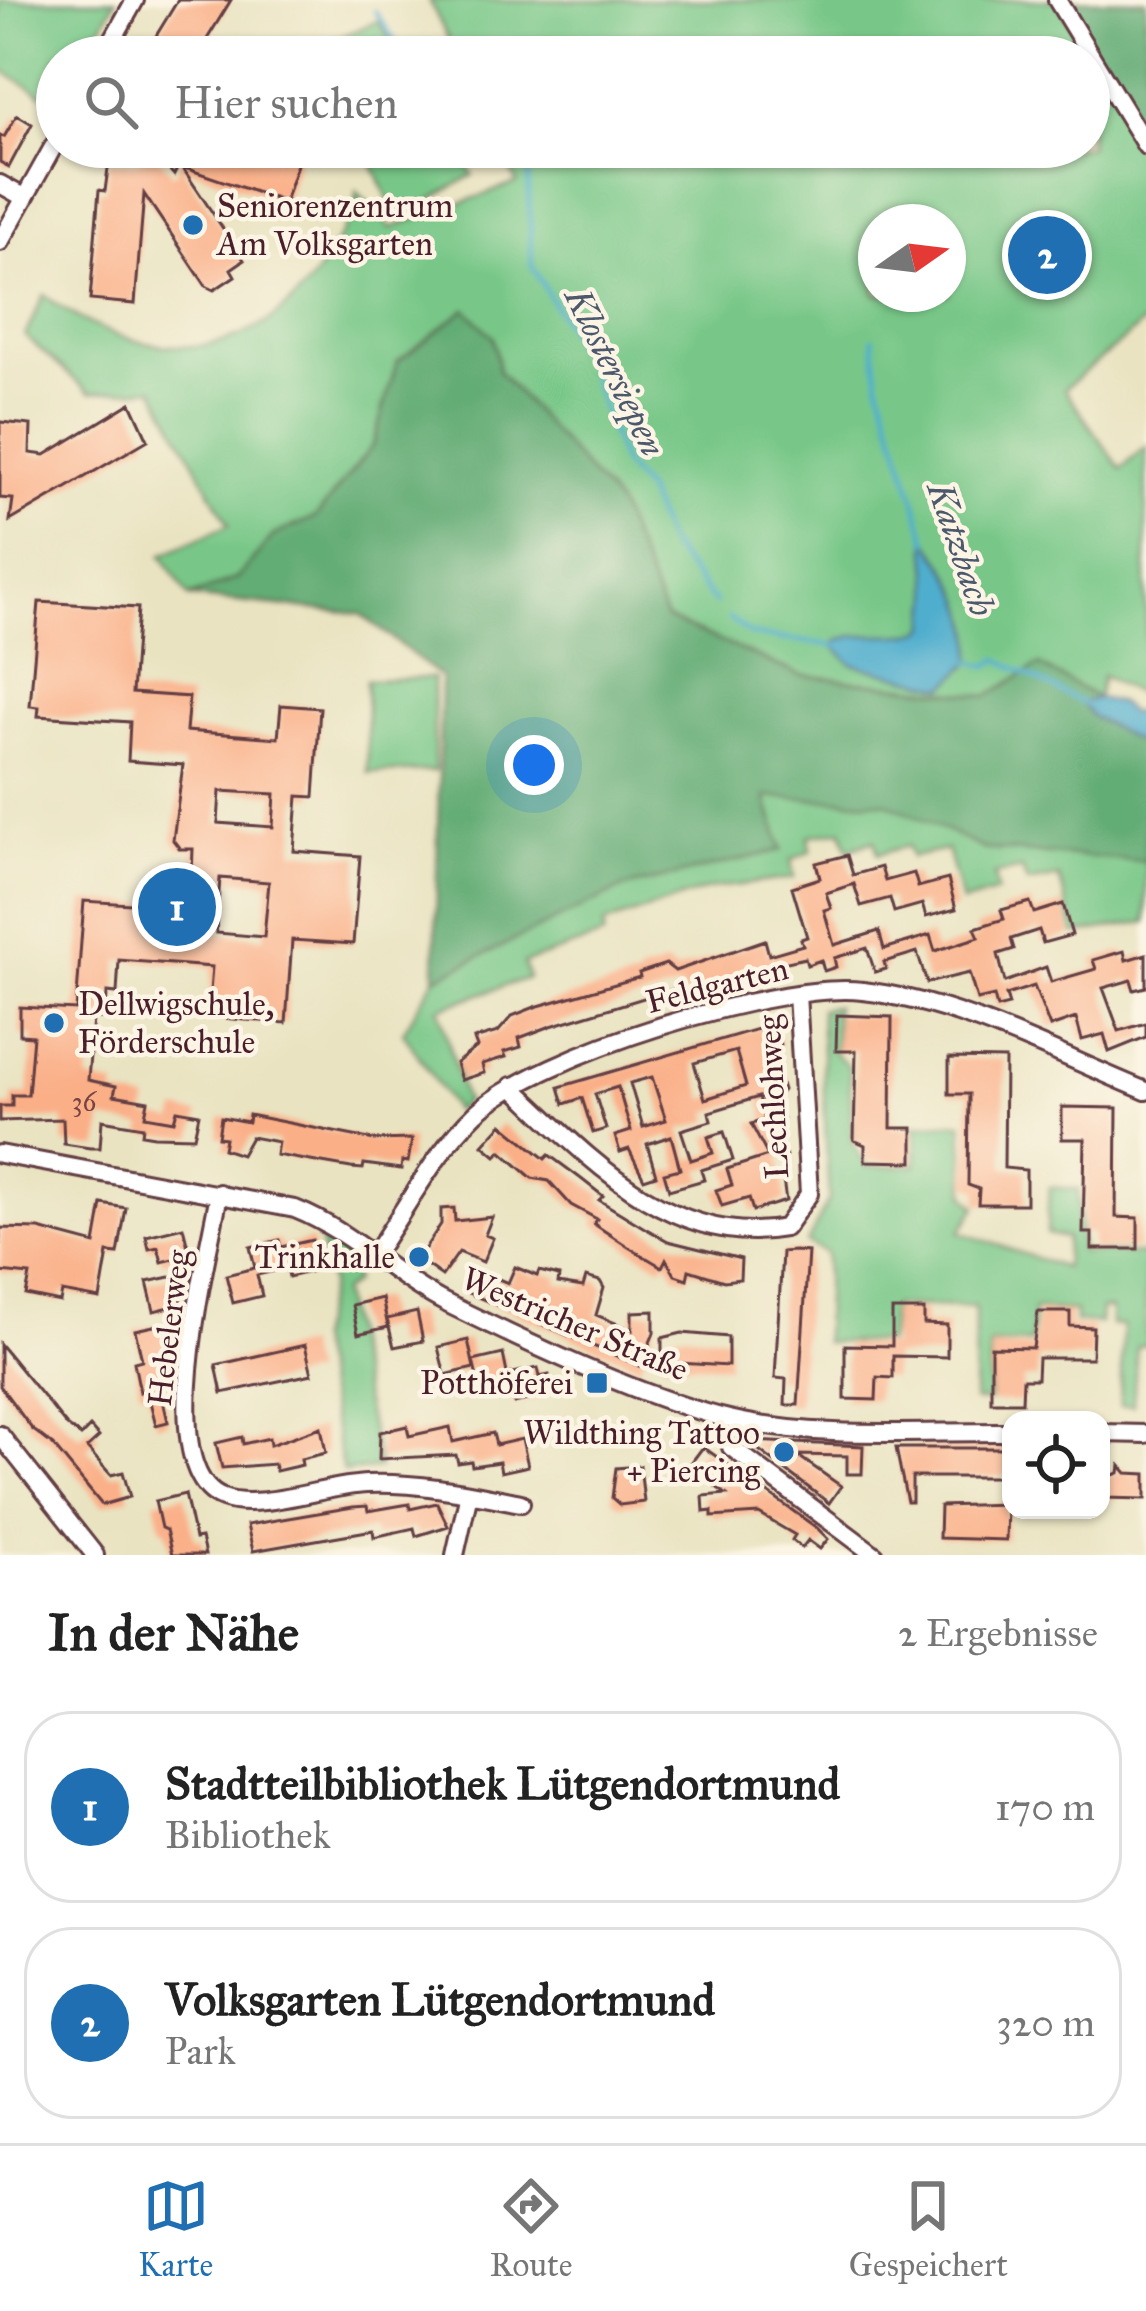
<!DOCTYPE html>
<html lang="de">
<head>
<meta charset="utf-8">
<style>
	:root { --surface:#fff; --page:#f6f6f6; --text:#222; --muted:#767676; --line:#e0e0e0; --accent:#1f6fb2 }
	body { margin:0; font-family:"IM FELL Great Primer",serif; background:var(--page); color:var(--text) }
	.controls { position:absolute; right:36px; bottom:36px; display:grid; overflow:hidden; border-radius:24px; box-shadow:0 3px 9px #0004 }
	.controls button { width:108px; height:108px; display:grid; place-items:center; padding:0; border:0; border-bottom:3px solid var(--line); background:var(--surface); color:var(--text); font:60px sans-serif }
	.compass { position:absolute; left:858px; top:204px; width:108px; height:108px; border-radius:50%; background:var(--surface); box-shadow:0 3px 9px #0004; rotate:76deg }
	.you { position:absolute; left:534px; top:765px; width:42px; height:42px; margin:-30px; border:9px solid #fff; border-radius:50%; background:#1a73e8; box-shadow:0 0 0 18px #1a73e833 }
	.badge { display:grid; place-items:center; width:78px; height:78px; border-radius:50%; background:var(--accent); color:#fff; font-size:39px; font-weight:700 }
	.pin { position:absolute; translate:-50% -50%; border:6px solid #fff; box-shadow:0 3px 12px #0006 }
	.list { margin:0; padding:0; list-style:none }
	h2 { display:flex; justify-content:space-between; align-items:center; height:156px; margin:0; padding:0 48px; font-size:51px }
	h2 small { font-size:39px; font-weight:400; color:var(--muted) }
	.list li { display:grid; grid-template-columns:78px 1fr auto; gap:36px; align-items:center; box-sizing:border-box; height:192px; margin:0 24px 24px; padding:0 24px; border:3px solid var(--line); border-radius:48px }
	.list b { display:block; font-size:45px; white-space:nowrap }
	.list p { margin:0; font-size:39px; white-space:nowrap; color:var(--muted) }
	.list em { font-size:39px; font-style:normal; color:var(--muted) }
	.icon { flex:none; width:66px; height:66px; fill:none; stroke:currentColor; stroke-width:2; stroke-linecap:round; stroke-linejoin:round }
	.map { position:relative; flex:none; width:1146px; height:1555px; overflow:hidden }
	.search { position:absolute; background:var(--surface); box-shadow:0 3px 9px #0004; left:36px; right:36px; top:36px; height:132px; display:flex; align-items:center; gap:30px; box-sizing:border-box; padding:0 42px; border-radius:66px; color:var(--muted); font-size:45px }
	.sheet { height:588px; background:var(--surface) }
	nav { display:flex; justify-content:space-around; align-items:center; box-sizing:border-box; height:168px; border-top:3px solid var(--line); background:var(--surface); font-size:33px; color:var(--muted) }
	nav a { display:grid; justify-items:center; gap:6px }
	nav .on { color:var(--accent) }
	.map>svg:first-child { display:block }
</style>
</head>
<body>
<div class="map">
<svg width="1146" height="1555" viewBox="0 0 1146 1555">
	<rect width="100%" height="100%" fill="#fcf5e5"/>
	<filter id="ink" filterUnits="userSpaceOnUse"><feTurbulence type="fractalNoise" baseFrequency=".00833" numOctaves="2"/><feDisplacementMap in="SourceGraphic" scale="24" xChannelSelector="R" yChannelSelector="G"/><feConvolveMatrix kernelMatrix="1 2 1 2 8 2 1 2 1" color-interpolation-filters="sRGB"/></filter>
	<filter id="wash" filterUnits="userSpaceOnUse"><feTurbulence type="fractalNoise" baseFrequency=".004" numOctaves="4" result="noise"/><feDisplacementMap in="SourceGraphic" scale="48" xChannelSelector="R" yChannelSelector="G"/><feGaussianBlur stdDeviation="2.7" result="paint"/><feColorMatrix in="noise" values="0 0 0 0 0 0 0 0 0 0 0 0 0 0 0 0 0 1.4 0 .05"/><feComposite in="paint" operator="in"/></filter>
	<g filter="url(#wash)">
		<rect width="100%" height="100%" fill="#e9e3c1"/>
		<!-- green -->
		<path fill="#78c788" stroke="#61735a" stroke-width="3" fill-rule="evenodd" d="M0 0H116L84 57H57V103L0 69Z
			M429 0H1056L1146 145V321L1064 389 1121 469 1146 447V698L1102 676 1097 698 1039 665 988 696 800 675 666 619 617 504 499 372 493 337 397 362 373 445 316 517 274 535 238 578 189 597 162 555 229 525 154 388 90 393 25 336 44 295C139 368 259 370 326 259 339 237 354 217 357 192L391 228 517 183 500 147H1089V57H457ZM876 222H948V294H876Z
			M378 21 401 57H322L317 46Z
			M365 147H456L473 175 412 211 393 209Z
			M433 678 435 771 368 773 366 680Z
			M765 796 886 802 984 849 1146 861V922L1075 934 1059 877 1027 883 1022 869 994 875 997 892 962 903 947 850 911 857 908 846 878 854 874 840 848 850 842 830 809 836 811 851 791 860 794 878 708 889 604 924V936L524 963 528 978 439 1008 465 1102 455 1111 403 1032 435 978 623 888 781 850Z
			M835 1006V1053L849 1067 853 1143 866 1167 917 1165 916 1125 962 1122 966 1195 977 1207 960 1232 1064 1268 1066 1238 1047 1234 1049 1187 1078 1189 1081 1252 1146 1254V1345L1137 1346 1133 1405 1120 1406 1123 1326 1111 1325V1309H1101L1100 1323 1075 1322V1311L1034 1309 1031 1343 990 1345 989 1401H974L975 1307 892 1306 888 1342H824L826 1253 807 1243 829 1200 820 1009Z
			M319 1237 351 1256 354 1282 341 1292 379 1468 343 1472 316 1340 330 1283Z"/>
		<!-- forest -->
		<path fill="#62ac74" stroke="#566650" stroke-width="3" d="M1056 0H1146V145Z
			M466 309 493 337 499 372 617 504 666 619 800 675 988 696 1039 665 1097 698 1092 716 1146 747V861L984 849 886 802 766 797 782 850 623 888 435 978 441 677 361 614 189 597 238 578 274 535 316 517 373 445 397 362Z"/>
		<!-- water -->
		<path fill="#50aece" stroke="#4d667c" stroke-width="3" d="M926 538C953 575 978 614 972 661L945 687 852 664 833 645C854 626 900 643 927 628L931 597Z
			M1097 698 1119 703 1130 713 1146 710V747L1091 716 1081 703Z"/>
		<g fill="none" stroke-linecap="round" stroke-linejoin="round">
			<!-- stream -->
			<path stroke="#50aece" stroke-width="4.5" d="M375 11 406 57
				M515 147 528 172 532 266 585 359 622 463 646 492 668 544 715 603
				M873 338 879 382 928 543
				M729 618 751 635 839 646
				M969 661 989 666 998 659 1086 705"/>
		</g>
		<g id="blocks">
			<!-- building -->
			<path fill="#faaf87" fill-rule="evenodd" d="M178 0H231L196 57H143Z
				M17 115 32 124 9 167 0 162V135L4 137Z
				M188 147H265L299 158 285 202 182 167 244 260 231 269 235 276 214 290 206 286 144 194 135 304 90 300 99 190 105 191 109 161 135 163 154 153 174 175Z
				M131 403 148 440 10 521 13 499 0 498V422L31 425 30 453 45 455Z
				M39 602 138 608 132 693 189 697 186 731 278 738 281 705 320 708 314 797 298 796 294 851 360 856 353 944 292 940 286 1023 208 1017 212 967 119 960 117 993 107 992 106 1018H93L88 1080 116 1086 114 1095 148 1101 145 1116 174 1121 177 1110 199 1114 194 1137 154 1136 142 1134 143 1127 102 1120 100 1148H90L64 1144 63 1119 0 1121V1106H12V1095H28L33 1036 20 1035V1007L76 1010 84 901 162 906 178 893 179 875 192 876 193 849H180L173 840 183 765 128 761 130 722 38 716 39 707 30 706ZM220 791 275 794 273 827 218 823ZM220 878 269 882 264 937 216 933Z
				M847 855 853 875 881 867 885 881 914 873 918 887 948 879 956 909 926 917 922 904 894 912 890 898 861 906 854 884 826 893 831 908 824 910 834 945 879 931 884 949 930 935 935 951 979 937 975 928 1004 919 1001 910 1030 902 1034 913 1063 904 1072 935 1043 943 1039 930 1011 939 1014 949 998 954 1005 982 1046 967 1051 982 1096 969 1093 960 1124 951 1126 960 1146 954V987L1134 990 1131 980 1103 988 1119 1031 1146 1023V1037L1109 1052 1104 1034 1082 1040 1076 1018 1050 1027 1034 986 1006 995 1009 1005 997 1008 994 996 977 1000 969 973 927 983 917 952 884 962 886 969 875 972 867 948 834 958 836 967 824 971 821 960 807 965 805 958 738 973 735 981 696 993H682L680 987 551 1026 519 1038 521 1047 504 1052 506 1057 482 1064 484 1073 461 1080 456 1063 477 1047 474 1039 498 1032 512 1016 535 1007 640 977 639 973 666 964 675 971 765 940 769 955 803 945 801 939 807 937 792 887 820 878 816 863Z
				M837 1015 892 1017 891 1128H913V1162L865 1161V1145L854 1140 856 1051H836Z
				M774 1024 780 1045 772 1055 783 1090 777 1098 783 1120 777 1129 786 1157 780 1159 786 1201 753 1211 749 1198 722 1206 716 1190 732 1185 727 1169 768 1156 751 1124 765 1120 759 1097 709 1112 711 1121 681 1130 691 1160 713 1153 708 1137 724 1132 733 1160 701 1170 704 1180 669 1190 664 1173 680 1169 671 1136 647 1144 656 1175 644 1179 629 1149 620 1152 615 1136 631 1131 618 1087 595 1094 606 1129 593 1133 582 1098 564 1104 559 1087ZM736 1051 746 1086 705 1099 694 1063ZM652 1077 666 1120 643 1127 630 1083Z
				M949 1058 1005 1059 1004 1168 1026 1170V1204H978L979 1189 968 1185 969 1094H949Z
				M1062 1107 1117 1108 1116 1217 1138 1218V1249H1092V1233H1083L1085 1139H1062Z
				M249 1115 374 1140 412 1139 408 1162 402 1161 401 1169 364 1164 363 1169 351 1168 276 1155 278 1142 251 1137 241 1155 223 1149 225 1138 218 1137 221 1117 248 1122Z
				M502 1124 545 1159 549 1155 580 1178 603 1196 599 1200 643 1227 668 1241 741 1259 740 1279 724 1281 689 1270 687 1279 675 1275 666 1259 662 1267 630 1248 594 1224 597 1219 571 1205 549 1181 532 1178 501 1151 496 1156 483 1145Z
				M102 1204 126 1208 118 1254 108 1253 100 1299 62 1292 60 1302 26 1295 30 1275 0 1272V1228L39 1229 95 1244Z
				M454 1208 455 1221 492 1217 485 1235 493 1238 483 1262 459 1252 442 1276 418 1259 441 1224V1209Z
				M183 1227 190 1255 162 1262 158 1247 149 1249 146 1236Z
				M279 1240 281 1247 312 1240 318 1270 289 1277 287 1268 257 1275 262 1296 233 1303 226 1275 255 1268 250 1247Z
				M794 1251 808 1252 798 1405H785L786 1379 775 1378 782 1252Z
				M515 1267 537 1276 539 1271 559 1276 558 1283 583 1287 586 1277 600 1281 604 1288 596 1315 632 1330V1312L654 1311V1333L640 1366 468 1293 477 1270 508 1283Z
				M175 1276 182 1304 154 1311 147 1282Z
				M382 1298 388 1327 358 1334 352 1305Z
				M892 1310H924V1324L947 1325V1357L893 1356V1378L877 1377 876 1400 845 1399V1345L892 1346Z
				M417 1312 423 1341 394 1347 387 1319Z
				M1038 1312H1070V1326L1093 1327 1092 1358H1038L1037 1379H1023L1022 1402H991V1347L1033 1348Z
				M163 1324 170 1354 162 1355 168 1385 160 1387 168 1422 156 1425 147 1390 140 1392 134 1362 142 1360 135 1330Z
				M682 1333 728 1337V1366L662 1362V1338Z
				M468 1340 474 1368 445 1375 438 1347Z
				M0 1344 67 1426 81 1436 90 1427 99 1437 87 1448 111 1475 123 1472 130 1497 102 1505 53 1445 32 1429 0 1386Z
				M305 1345 312 1374 222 1393 216 1365Z
				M503 1354 509 1383 480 1389 473 1361Z
				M538 1368 540 1377 549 1375 553 1388 543 1390 544 1396 514 1403 508 1374Z
				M407 1426 409 1436 450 1427 453 1442 493 1433 496 1445 522 1439 528 1466 501 1472 499 1462 472 1466 471 1461 458 1463 456 1455 379 1459 380 1432Z
				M321 1427 326 1453 301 1459 302 1465 276 1471 274 1464 222 1468 216 1443 242 1437 243 1444 269 1438 270 1445Z
				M747 1441 863 1446 862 1474H847V1456L797 1455 841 1486 829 1503Z
				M703 1447 817 1528 828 1539 820 1549 808 1540 802 1548 792 1540 795 1535 759 1514 712 1517V1511L704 1512 703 1496 726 1494 688 1467Z
				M896 1448H1011V1471L1002 1477H912V1502H907Z
				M1120 1465 1127 1473 1146 1474V1499L1104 1498V1478L1119 1473Z
				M640 1466 644 1502 620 1505 612 1498 616 1468Z
				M185 1494 195 1539 201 1538 205 1555H172L166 1530 161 1528 155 1501Z
				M437 1503 448 1526 416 1536 414 1528 374 1537 373 1530 253 1551 247 1525 353 1507 367 1506 368 1511 409 1504 410 1509Z
				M1007 1504 1006 1540 939 1538 940 1506Z"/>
		</g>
	</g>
	<g filter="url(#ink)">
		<use href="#blocks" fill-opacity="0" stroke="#623c42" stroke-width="3"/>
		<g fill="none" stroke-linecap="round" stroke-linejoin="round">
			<!-- minor casing -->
			<g stroke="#623c42" stroke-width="22">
				<path id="minor" d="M1057 0 1146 146
					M103 57 135 0
					M0 184 25 198
					M0 242 57 140
					M512 1086C587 1156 672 1249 785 1228L809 1194 797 994
					M0 1154 295 1209C353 1232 395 1278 450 1305 527 1343 646 1399 729 1419 818 1440 920 1431 1011 1432
					M219 1193C210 1251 150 1470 223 1498 258 1512 327 1485 367 1484 419 1482 470 1493 521 1503
					M375 1253C407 1207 435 1152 476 1113 540 1054 776 981 863 991 961 1002 1055 1054 1146 1091
					M1101 1433 1146 1434
					M0 1435 95 1555
					M731 1447 875 1555
					M455 1555 469 1493"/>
			</g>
			<!-- minor -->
			<use href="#minor" stroke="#fff" stroke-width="16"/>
		</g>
	</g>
	<!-- markers -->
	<g fill="#1f6fb2" stroke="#fcf5e5" stroke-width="4.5">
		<circle cx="193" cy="225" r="12"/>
		<circle cx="54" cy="1023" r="12"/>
		<circle cx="419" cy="1257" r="12"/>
		<rect x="585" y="1371" width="24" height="24" rx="6"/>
		<circle cx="784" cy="1452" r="12"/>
	</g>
	<g text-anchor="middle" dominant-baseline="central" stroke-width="9" stroke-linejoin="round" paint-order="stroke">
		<!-- number labels -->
		<g font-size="27" fill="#764342">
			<text x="84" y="1101">36</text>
		</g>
		<!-- poi labels -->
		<g font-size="33" fill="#4a1f2b" stroke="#fcf5e5" text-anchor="end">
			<text x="217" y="206" text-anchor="start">Seniorenzentrum<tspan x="217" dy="38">Am Volksgarten</tspan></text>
			<text x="78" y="1004" text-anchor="start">Dellwigschule,<tspan x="78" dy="38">Förderschule</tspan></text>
			<text x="395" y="1257">Trinkhalle</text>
			<text x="573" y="1383">Potthöferei</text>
			<text x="760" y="1433">Wildthing Tattoo<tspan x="760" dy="38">+ Piercing</tspan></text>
		</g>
		<!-- street labels -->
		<g font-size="33" fill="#4a1f2b" stroke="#fcf5e5">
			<text transform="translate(717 985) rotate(-14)">Feldgarten</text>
			<text transform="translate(773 1097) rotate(-93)">Lechlohweg</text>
			<text transform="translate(575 1324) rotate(23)">Westricher Straße</text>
			<text transform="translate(169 1328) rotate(-83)">Hebelerweg</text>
		</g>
		<!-- water labels -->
		<g font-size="36" font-style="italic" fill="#4c586c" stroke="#fcf5e5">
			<text transform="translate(615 372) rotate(64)">Klostersiepen</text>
			<text transform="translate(961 549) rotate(71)">Katzbach</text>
		</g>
	</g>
</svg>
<div class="controls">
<button><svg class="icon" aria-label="locate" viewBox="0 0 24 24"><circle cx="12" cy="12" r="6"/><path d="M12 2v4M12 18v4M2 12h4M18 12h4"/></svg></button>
</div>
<svg class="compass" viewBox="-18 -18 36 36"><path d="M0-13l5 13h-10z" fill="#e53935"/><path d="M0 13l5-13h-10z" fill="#767676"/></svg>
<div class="you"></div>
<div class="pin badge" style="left:177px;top:907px">1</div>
<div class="pin badge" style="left:1047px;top:255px">2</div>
<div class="search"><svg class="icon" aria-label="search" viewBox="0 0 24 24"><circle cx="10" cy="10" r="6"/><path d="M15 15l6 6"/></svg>Hier suchen</div>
</div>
<section class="sheet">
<h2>In der Nähe<small>2 Ergebnisse</small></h2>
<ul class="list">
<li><span class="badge">1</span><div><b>Stadtteilbibliothek Lütgendortmund</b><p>Bibliothek</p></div><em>170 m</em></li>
<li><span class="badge">2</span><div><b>Volksgarten Lütgendortmund</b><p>Park</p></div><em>320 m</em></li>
</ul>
</section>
<nav>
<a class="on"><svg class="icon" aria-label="map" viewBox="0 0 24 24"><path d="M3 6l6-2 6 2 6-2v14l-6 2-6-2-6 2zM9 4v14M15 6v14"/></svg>Karte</a>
<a><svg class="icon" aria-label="directions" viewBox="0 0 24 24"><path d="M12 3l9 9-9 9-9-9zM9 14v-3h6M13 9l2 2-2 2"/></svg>Route</a>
<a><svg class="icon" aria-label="saved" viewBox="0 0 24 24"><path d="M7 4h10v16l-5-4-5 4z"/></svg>Gespeichert</a>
</nav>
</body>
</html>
